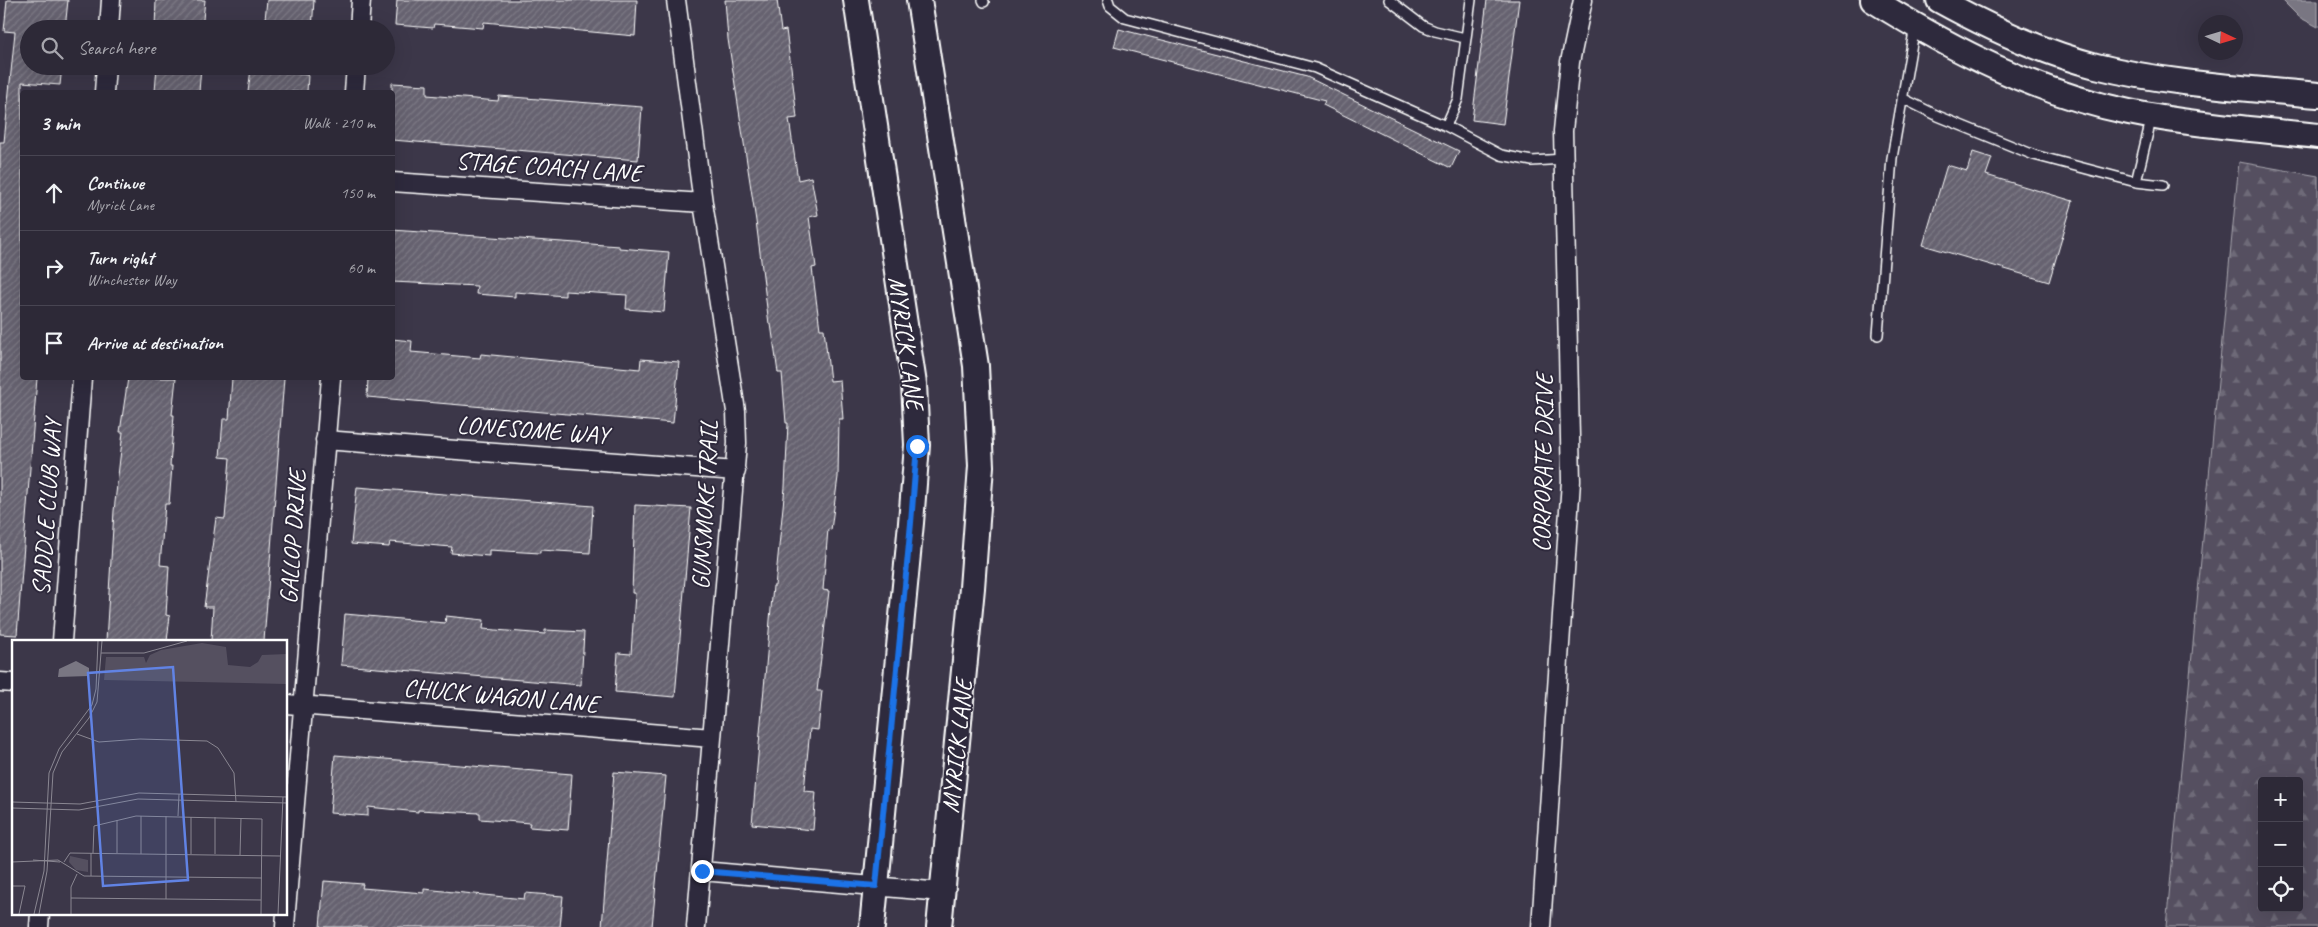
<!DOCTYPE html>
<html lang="en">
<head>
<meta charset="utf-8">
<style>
	:root { --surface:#2d2937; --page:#393542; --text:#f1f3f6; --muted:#a7a6ad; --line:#484552 }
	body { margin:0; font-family:Caveat,sans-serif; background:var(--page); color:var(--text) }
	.controls { position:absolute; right:15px; bottom:15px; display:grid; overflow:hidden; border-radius:5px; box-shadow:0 5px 20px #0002 }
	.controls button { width:45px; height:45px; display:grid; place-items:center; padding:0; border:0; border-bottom:1px solid var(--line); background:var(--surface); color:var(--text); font:25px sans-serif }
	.compass { position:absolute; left:2198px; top:15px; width:45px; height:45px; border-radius:50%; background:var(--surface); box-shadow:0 5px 20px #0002; rotate:94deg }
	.stop { position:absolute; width:15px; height:15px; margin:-11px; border:4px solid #1a73e8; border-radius:50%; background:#fff }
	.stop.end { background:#1a73e8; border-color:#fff; box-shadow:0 1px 5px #0008 }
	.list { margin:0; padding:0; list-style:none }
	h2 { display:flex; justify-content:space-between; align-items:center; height:65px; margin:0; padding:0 20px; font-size:21px }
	h2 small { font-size:16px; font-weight:400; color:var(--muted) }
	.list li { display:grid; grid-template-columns:32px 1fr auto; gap:15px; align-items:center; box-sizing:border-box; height:75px; padding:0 20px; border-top:1px solid var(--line) }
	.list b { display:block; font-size:19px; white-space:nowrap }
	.list p { margin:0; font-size:16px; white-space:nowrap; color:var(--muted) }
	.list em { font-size:16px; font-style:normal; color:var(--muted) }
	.icon { flex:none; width:28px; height:28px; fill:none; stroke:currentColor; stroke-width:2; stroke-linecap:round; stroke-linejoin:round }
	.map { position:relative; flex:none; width:2318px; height:927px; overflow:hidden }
	.search { position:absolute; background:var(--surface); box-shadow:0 5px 20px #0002; left:20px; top:20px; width:375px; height:55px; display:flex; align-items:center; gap:12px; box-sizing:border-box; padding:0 18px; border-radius:28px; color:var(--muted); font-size:19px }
	.panel { position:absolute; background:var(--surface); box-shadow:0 5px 20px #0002; left:20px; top:90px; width:375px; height:290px; border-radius:5px }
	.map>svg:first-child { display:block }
</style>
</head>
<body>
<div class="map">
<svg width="2318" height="927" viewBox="0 0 2318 927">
	<defs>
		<pattern id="forest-firs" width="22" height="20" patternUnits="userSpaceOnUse" patternTransform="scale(1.25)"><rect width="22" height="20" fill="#555060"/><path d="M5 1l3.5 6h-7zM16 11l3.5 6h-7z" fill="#6e6a78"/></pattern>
		<pattern id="building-hatch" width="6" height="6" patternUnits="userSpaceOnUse" patternTransform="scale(1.25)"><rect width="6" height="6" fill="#666270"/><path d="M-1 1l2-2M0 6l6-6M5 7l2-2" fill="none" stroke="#7d7a85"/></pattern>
	</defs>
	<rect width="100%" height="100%" fill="#3c3749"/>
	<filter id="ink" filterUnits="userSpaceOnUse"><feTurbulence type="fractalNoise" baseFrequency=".02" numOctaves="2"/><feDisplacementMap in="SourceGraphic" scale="10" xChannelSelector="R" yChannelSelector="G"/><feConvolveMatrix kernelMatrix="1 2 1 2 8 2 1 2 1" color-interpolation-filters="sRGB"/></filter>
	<g filter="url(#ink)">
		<!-- forest -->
		<path fill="url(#forest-firs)" stroke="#aaa8b0" fill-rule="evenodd" d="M2239 162 2318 176V927H2166ZM2262 781H2299V908H2262Z"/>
		<!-- water -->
		<path fill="#797682" stroke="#afadb4" d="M2282 0H2318V27L2299 17Z"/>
		<!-- building -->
		<path fill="url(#building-hatch)" stroke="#fff" d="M7 0H68L65 29H29V66H62L60 85 22 82V378H37L17 635 0 634V142H4L15 32 4 31Z
			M156 0H205L202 29H155Z
			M267 0H314L312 29H264Z
			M397 0H637L635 36 484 22 483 28 434 24 433 28 395 25Z
			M725 0H777L781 31 786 30 791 67 797 118 789 119 798 180 811 177 818 215 809 217 816 267 812 268 820 329H824L830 381 840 380 843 419H839L838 477 831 530 828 529 823 590 829 591 817 691H822L818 730 810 729 804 791 816 792 813 830 752 824 773 586H775L785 487 788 423H786L782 373H778L771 324H769L756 221 728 39Z
			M1487 0H1519L1503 124 1472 120Z
			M1119 29 1307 77 1459 151 1451 168 1323 105 1325 101 1114 47Z
			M157 66H201L199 92H155Z
			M251 69 308 75 307 92H248Z
			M392 83 427 85V95L498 101 499 96 642 107 638 160 392 140Z
			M1973 152 1992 158 1986 175 2073 201 2049 282 1923 245 1947 165 1967 171Z
			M392 230 619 246V248L669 252 664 312 626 309 627 295 565 291V296L515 292V297L476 294 477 286 392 282Z
			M392 339 412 341 411 352 480 358 481 354 640 369 641 359 679 362 673 423 367 397 368 378H392Z
			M128 378H176L172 415H174L170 466H172L169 504H165L160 565 169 566 166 615 170 616 167 641H106L114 511 123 432H120Z
			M232 378H284L264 641H211L213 607H204L216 518 225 519 230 458 220 457 223 419H229Z
			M357 487 593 506 590 553 540 550V553L489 550V556L451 553 452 547 390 542 389 547 351 544Z
			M635 505 691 508 675 697 615 692 618 653 631 654 635 593H632Z
			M345 614 445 623 446 616 484 620 483 629 545 634V630L584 632 581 685 341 665Z
			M335 755 572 774 568 830 529 827 530 823 480 819V813L418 810V812L368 807V816L330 813Z
			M614 772 666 776 652 927H602Z
			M324 881 363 884 362 888 424 893V889L524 899 525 893 563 896 560 927H320Z"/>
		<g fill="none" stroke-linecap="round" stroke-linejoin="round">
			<!-- lane casing -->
			<g stroke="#fff" stroke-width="12">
				<path id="lane" d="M983 0 984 2
					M1108 0 1110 6 1125 18 1315 68 1446 126 1501 155 1532 161 1564 159
					M1389 0 1423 26 1435 31 1465 38
					M1902 98 1938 116 2034 155 2136 182
					M2152 116 2136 182 2163 185
					M1446 126 1458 99 1471 0
					M1878 335 1892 158 1915 26"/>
			</g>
			<!-- street casing -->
			<g stroke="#fff" stroke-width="21">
				<path id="street" d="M676 0 703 203 736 411 737 443 696 927
					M109 29 111 0
					M359 29 361 0
					M104 92 106 66
					M354 92 356 66
					M392 182 703 203
					M325 440 736 471
					M62 641 82 378
					M0 682 14 683
					M286 704 712 738
					M702 871 942 892
					M286 910 331 378
					M39 927 40 913
					M285 927 286 913
					M1541 927 1571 481 1563 131 1570 62 1583 0"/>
			</g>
			<!-- secondary casing -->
			<g stroke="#fff" stroke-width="28">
				<path id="secondary" d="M856 0 914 384 917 445 911 523 872 927
					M919 0 976 366 981 466 972 588 939 927
					M1873 0C1953 50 2036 93 2129 112 2191 125 2255 129 2318 136
					M1939 0C1988 27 2041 52 2096 66 2168 84 2244 88 2318 95"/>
			</g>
			<!-- lane -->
			<use href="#lane" stroke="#2f2a3d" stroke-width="9"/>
			<!-- street -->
			<use href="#street" stroke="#2f2a3d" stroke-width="18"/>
			<!-- secondary -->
			<use href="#secondary" stroke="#2f2a3d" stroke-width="24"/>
		</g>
	</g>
	<g fill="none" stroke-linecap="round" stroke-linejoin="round" filter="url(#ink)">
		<!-- route -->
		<path stroke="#1a73e8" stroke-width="6" d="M702 871 876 886 911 523 917 446"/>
	</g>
	<g text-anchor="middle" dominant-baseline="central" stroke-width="4" stroke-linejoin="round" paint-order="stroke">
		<!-- street labels -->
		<g font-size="25" fill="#fff" stroke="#2f2a3d">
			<text transform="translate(549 167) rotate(4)">STAGE COACH LANE</text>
			<text transform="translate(906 343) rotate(82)">MYRICK LANE</text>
			<text transform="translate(533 430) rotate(4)">LONESOME WAY</text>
			<text transform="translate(1543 463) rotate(-89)">CORPORATE DRIVE</text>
			<text transform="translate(705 505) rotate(-87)">GUNSMOKE TRAIL</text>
			<text transform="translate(47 507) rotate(-86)">SADDLE CLUB WAY</text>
			<text transform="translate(293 537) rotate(-86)">GALLOP DRIVE</text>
			<text transform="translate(501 696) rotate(5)">CHUCK WAGON LANE</text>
			<text transform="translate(957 746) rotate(-84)">MYRICK LANE</text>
		</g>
	</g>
	<!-- overview -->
	<g transform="translate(12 640)">
		<rect width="275" height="275" fill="#3c3749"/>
		<path d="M190 3 214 7 216 25 238 27 246 22 250 15 275 14V44L92 40 94 17H132L134 23 138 15 149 10Z" fill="#555060"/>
		<path d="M58 216 76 220V232L64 230 57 222Z" fill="#555060"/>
		<path d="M64 21 77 28V36L46 37 47 29Z" fill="#797682"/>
		<path fill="none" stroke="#8a8792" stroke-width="1" d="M89 13H132L175 1M65 94 87 102 128 99 195 101 206 108 222 133 224 162M0 162 68 164 127 153 275 157M0 168 67 170 126 159 275 163M166 176 167 154M203 177V214M105 180V213M81 213 82 186 124 176 250 179 249 274M129 214V176M179 214V177M228 215 229 178M21 220 48 222M0 222 46 220 72 236 250 238M52 222 58 213 269 216M79 236V213M0 246H13L7 274M59 258 249 260M154 259V176M22 274 32 231 37 133 47 109 80 65 84 49 86 1M27 274 35 231 41 133 50 112 77 78 85 62 90 1M59 274V247L65 234M266 274 271 157"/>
		<path fill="#6183e4" fill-opacity="0.15" stroke="#6183e4" stroke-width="2.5" d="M161 27 176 240 91 246 76 33Z"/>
		<rect width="275" height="275" fill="none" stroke="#fff" stroke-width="2.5"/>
	</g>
</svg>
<div class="controls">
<button>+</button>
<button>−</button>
<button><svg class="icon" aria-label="locate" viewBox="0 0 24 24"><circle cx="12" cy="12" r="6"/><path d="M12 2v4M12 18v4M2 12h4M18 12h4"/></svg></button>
</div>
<svg class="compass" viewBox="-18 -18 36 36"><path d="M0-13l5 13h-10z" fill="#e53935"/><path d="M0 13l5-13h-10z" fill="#a7a6ad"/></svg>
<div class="stop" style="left:917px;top:446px"></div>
<div class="stop end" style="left:702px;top:871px"></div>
<div class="search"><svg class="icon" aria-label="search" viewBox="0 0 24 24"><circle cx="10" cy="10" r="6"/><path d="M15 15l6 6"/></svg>Search here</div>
<section class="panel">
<h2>3 min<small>Walk · 210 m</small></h2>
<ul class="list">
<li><svg class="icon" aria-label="ahead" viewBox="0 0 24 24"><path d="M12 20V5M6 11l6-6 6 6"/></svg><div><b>Continue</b><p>Myrick Lane</p></div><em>150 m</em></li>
<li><svg class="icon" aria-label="right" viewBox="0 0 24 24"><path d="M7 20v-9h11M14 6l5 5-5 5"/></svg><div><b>Turn right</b><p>Winchester Way</p></div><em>60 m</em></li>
<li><svg class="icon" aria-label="arrive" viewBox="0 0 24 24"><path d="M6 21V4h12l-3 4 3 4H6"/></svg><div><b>Arrive at destination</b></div></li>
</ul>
</section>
</div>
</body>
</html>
